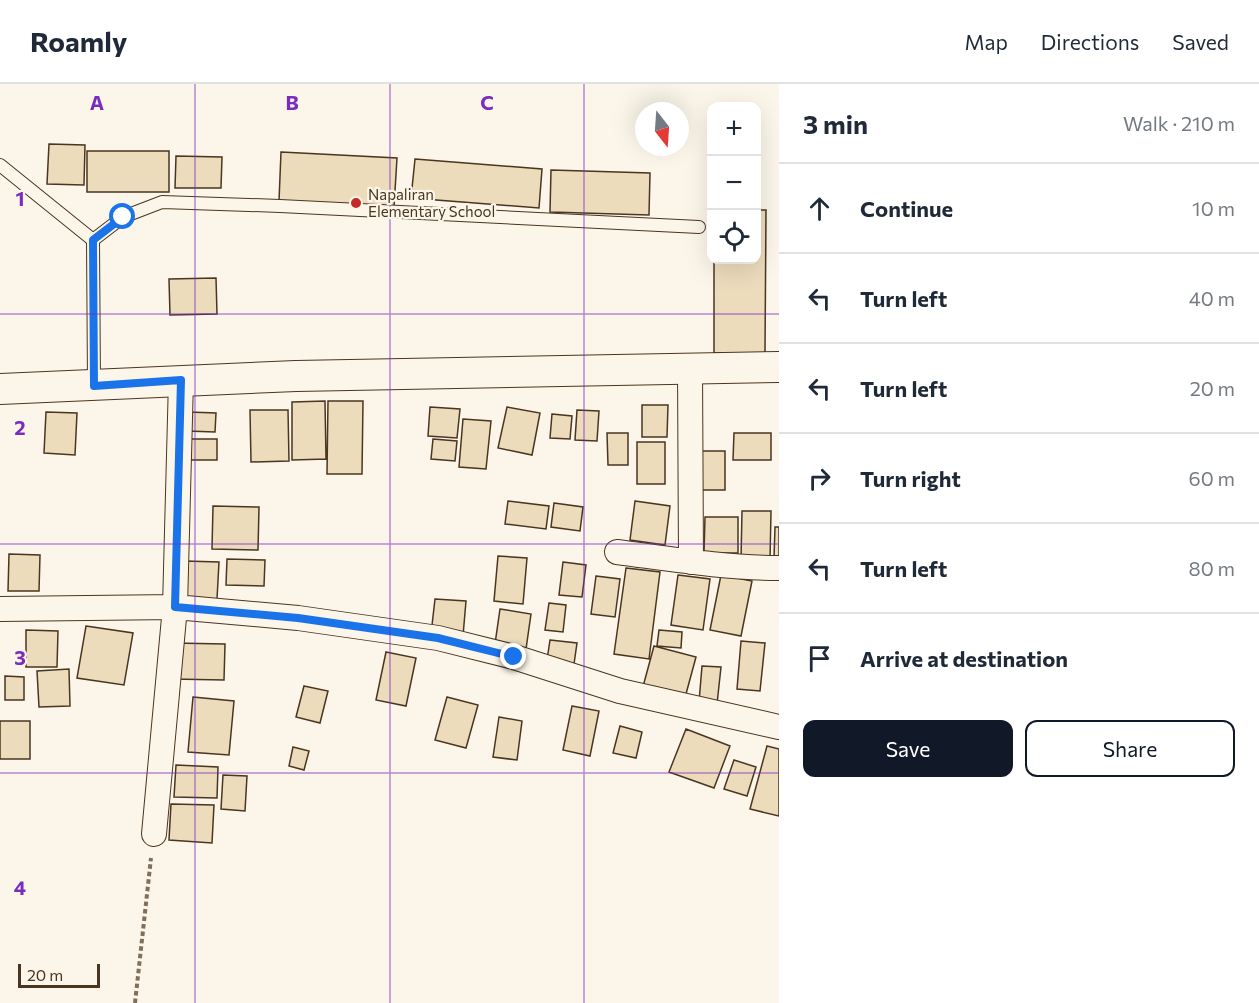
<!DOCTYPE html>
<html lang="en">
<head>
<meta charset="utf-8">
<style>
	:root { --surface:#fff; --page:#f6f6f7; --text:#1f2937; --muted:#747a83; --line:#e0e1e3; --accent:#111827 }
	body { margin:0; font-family:Commissioner,sans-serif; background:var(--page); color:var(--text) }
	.controls { position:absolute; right:18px; top:18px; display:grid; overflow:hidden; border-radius:12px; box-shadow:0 6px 24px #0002 }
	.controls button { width:54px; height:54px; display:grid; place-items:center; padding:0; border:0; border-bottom:2px solid var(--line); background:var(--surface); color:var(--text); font:30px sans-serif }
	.compass { position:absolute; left:635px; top:18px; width:54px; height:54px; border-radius:50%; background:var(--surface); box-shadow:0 6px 24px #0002; rotate:163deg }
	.scale { position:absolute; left:18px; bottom:15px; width:82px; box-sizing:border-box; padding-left:6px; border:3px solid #4a3520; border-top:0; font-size:16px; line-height:21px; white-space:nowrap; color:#4a3520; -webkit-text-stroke:4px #fbf6e9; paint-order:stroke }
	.stop { position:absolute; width:18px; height:18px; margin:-14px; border:4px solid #1a73e8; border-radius:50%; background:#fff }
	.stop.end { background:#1a73e8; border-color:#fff; box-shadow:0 2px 6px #0008 }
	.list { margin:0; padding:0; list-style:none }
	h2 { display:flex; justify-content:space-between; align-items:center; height:78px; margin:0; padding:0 24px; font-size:26px }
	h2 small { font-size:20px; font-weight:400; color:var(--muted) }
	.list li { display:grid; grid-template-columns:39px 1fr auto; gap:18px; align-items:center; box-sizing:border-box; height:90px; padding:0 24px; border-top:2px solid var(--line) }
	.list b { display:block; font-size:22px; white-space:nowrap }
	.list em { font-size:20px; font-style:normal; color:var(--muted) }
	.actions { display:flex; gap:12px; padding:18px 24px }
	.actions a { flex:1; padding:14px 0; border:2px solid var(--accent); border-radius:12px; text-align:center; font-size:21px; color:var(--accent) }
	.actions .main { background:var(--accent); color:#fff }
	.icon { flex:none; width:33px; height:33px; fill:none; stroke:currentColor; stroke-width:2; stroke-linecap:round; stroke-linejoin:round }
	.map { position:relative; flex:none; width:779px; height:919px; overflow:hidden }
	header { display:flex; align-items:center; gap:36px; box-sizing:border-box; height:84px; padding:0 30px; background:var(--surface); border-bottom:2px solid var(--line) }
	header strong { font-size:28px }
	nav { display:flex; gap:33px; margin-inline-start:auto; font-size:21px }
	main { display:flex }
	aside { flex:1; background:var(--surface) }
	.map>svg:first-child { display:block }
</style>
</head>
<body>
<header>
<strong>Roamly</strong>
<nav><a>Map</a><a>Directions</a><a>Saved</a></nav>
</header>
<main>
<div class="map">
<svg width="779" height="919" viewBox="0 0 779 919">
	<rect width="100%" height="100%" fill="#fbf6e9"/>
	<!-- building -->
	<path fill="#ecdcbc" stroke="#4a3520" stroke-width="1.5" d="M49 60 85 61 84 101 47 100Z
		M87 67H169V108H87Z
		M281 68 397 74 394 123 279 117Z
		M176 72 222 73 221 104H175Z
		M415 75 542 85 539 124 411 114Z
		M551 86 650 89 649 131 550 128Z
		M756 126H766L765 269H714V176H756Z
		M216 194 217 230 170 231 169 195Z
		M325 317 326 375 292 376V318Z
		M328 317H363L362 390H327Z
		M642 321H668L667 353H642Z
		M430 323 460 325 457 354 428 352Z
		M507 323 540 329 532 371 498 364Z
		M250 326H288L289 377 251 378Z
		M577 326 599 327 597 357 575 356Z
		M46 328 77 329 75 371 44 369Z
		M188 328 216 329 215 348 187 347Z
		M552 330 572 332 570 355 550 354Z
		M463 335 491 337 486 385 459 383Z
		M607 349H628V381H608Z
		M734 349H771V376H733Z
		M190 355H217V376H190Z
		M433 355 457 357 455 377 431 375Z
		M637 358H665V400H637Z
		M700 367H725V406H700Z
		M508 417 549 422 546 445 505 440Z
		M635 417 670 422 665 461 630 456Z
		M554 419 583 423 580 447 551 443Z
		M213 422 259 423 258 466 212 465Z
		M742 427H771L770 476H741Z
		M705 433H738V469H704Z
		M775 443H779V474H774Z
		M9 470 40 471 39 507H8Z
		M498 472 527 474 523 520 494 517Z
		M227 475 265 476 264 502 226 501Z
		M185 477 219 478 217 515 185 514Z
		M563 478 586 481 582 513 559 511Z
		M626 484 660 488 649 575 614 570Z
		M678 491 710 495 703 546 671 541Z
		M721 491 752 497 741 552 710 546Z
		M596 492 620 495 615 533 591 530Z
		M435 515 466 517 463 552 431 550Z
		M549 519 566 521 563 548 545 546Z
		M500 525 531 530 526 565 495 560Z
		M86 542 133 549 124 601 77 594Z
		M26 546 58 547 57 583H26Z
		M659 546 682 548 681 564 657 562Z
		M550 556 577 559 574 580 547 576Z
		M741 557 765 559 760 607 737 605Z
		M173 559 225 560 224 596 172 595Z
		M654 562 696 573 683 621 641 610Z
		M386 568 416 574 406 622 376 616Z
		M702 582 721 583 717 620 699 618Z
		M69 585 70 622 39 623 37 587Z
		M5 592 24 593V616H5Z
		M304 602 328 607 320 639 296 633Z
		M193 613 234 617 229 671 188 668Z
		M447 613 478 621 466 664 435 656Z
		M572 622 599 627 590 672 563 666Z
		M499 633 522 637 517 676 493 673Z
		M0 637H30V675H0Z
		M620 642 642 648 636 674 613 669Z
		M686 645 730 662 714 704 669 688Z
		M767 662 779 665V732L750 725Z
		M293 663 309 667 304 686 289 682Z
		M734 676 756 683 747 712 724 705Z
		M176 681 218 683 217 714 174 713Z
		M223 691 247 692 245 727 221 725Z
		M171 720 214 721 212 759 169 756Z"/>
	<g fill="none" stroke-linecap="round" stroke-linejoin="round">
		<!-- service casing -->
		<g stroke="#4a3520" stroke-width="14">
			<path id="service" d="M0 81 93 156
				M94 300 93 156 123 133 162 118 280 122 699 143"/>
		</g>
		<!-- minor casing -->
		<g stroke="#4a3520" stroke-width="26">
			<path id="minor" d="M690 284 691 478
				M617 468C671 475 725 484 779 484
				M0 525 175 523 298 534 438 554 514 573 620 607 779 643
				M154 750 175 523 181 296"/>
		</g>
		<!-- tertiary casing -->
		<g stroke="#4a3520" stroke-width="32">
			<path id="tertiary" d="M0 305 296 292 779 283"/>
		</g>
		<!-- path -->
		<path stroke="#7f6f5c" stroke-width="4" stroke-dasharray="4.5 3" stroke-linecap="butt" d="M135 919 151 774"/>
		<!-- service -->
		<use href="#service" stroke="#fbf6e9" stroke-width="12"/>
		<!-- minor -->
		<use href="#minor" stroke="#fbf6e9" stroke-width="24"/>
		<!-- tertiary -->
		<use href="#tertiary" stroke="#fbf6e9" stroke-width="30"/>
	</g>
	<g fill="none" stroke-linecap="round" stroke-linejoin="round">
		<!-- route -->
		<path stroke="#1a73e8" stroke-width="8" d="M123 133 93 156 94 302 181 296 175 523 298 534 438 554 514 573"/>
	</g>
	<!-- grid -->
	<path fill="none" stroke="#7b2cbf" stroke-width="1.5" stroke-opacity="0.55" d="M195 0V919M390 0V919M584 0V919M0 230H779M0 460H779M0 689H779"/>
	<!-- markers -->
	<circle fill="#c62828" stroke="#fbf6e9" stroke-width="2" cx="356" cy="119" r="6"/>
	<g text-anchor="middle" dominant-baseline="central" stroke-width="4.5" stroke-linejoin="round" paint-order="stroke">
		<!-- poi labels -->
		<g font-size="15" fill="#4a3520" stroke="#fbf6e9" text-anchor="start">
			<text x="368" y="110">Napaliran<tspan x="368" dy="17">Elementary School</tspan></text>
		</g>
	</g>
	<g font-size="20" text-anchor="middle" font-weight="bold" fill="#7b2cbf" stroke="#fbf6e9" stroke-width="4.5" stroke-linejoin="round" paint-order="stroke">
		<text x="97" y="26">A</text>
		<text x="292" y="26">B</text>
		<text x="487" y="26">C</text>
		<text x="20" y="122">1</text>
		<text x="20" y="351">2</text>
		<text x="20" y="581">3</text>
		<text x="20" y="811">4</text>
	</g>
</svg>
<div class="controls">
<button>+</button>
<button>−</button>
<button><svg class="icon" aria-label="locate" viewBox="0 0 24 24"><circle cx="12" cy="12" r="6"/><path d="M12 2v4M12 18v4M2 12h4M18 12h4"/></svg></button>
</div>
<svg class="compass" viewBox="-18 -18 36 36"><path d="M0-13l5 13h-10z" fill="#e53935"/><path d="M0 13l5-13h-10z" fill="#747a83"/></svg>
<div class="scale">20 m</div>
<div class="stop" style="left:123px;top:133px"></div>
<div class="stop end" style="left:514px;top:573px"></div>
</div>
<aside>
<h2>3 min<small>Walk · 210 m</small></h2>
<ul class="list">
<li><svg class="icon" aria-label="ahead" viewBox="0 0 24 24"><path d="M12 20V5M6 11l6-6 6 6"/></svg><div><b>Continue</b></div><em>10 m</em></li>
<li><svg class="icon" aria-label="left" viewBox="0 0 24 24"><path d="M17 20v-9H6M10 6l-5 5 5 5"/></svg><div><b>Turn left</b></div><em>40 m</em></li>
<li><svg class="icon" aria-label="left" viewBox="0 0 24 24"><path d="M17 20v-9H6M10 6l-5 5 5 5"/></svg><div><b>Turn left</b></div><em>20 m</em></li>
<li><svg class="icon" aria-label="right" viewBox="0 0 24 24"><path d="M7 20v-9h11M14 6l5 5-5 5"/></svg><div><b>Turn right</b></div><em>60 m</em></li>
<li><svg class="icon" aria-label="left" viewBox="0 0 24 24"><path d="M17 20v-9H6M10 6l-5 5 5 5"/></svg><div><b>Turn left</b></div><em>80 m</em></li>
<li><svg class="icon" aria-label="arrive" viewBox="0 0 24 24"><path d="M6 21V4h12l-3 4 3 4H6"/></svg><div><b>Arrive at destination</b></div></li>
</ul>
<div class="actions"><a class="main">Save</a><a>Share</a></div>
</aside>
</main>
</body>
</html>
